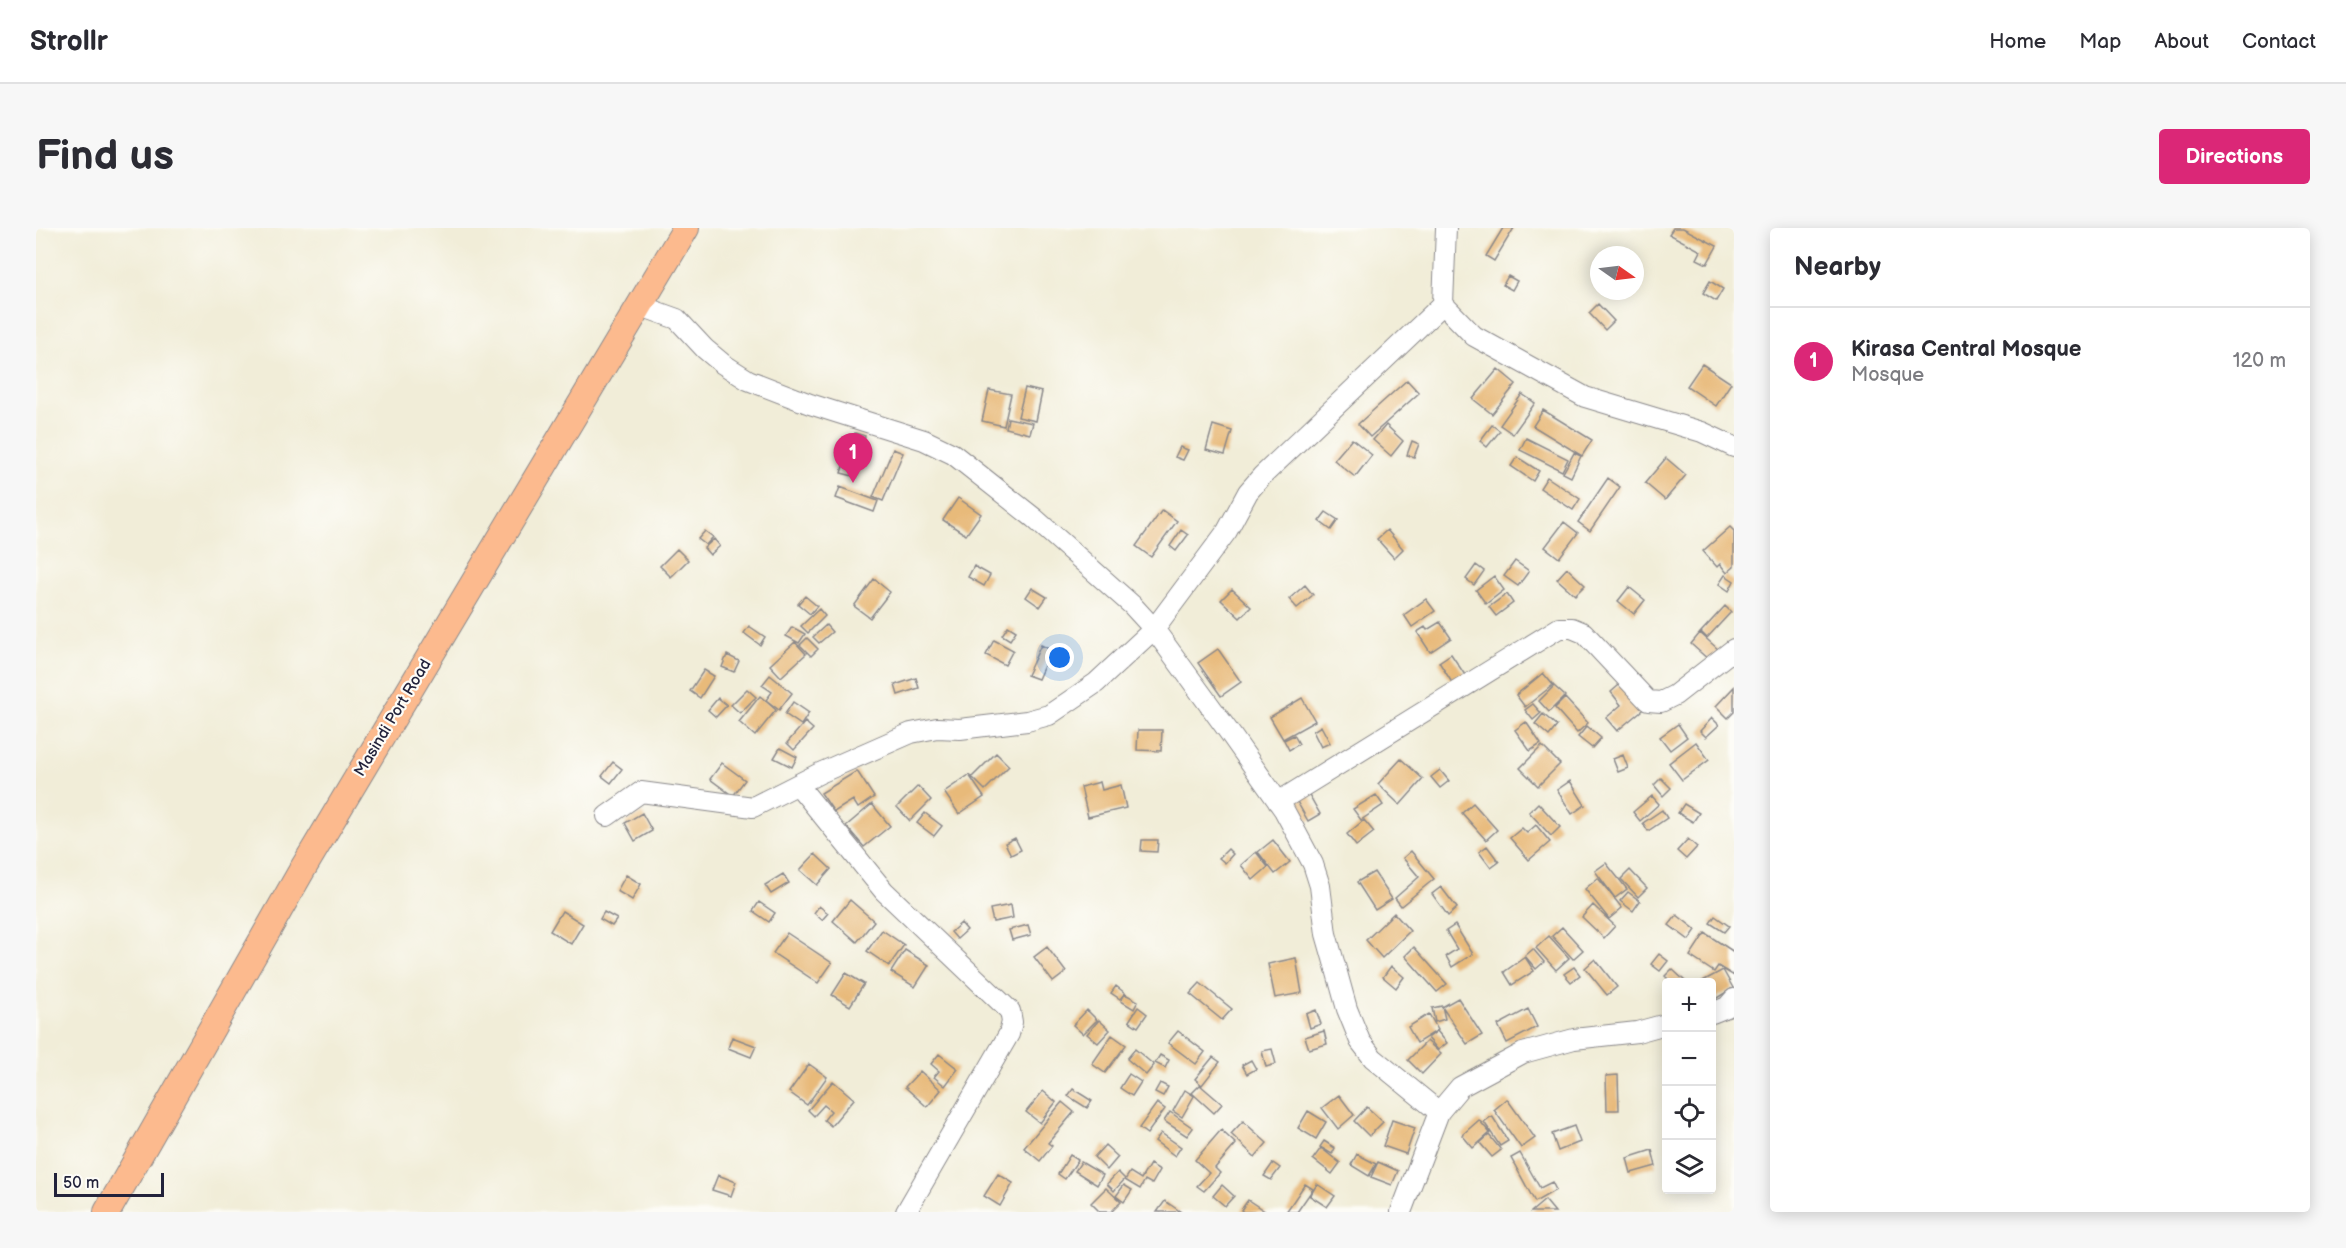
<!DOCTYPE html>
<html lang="en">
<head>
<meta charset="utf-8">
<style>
	:root { --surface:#fff; --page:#f7f7f7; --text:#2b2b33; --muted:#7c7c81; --line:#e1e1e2; --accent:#db2777 }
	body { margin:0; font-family:"Balsamiq Sans",sans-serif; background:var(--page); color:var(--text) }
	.controls { position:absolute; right:18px; bottom:18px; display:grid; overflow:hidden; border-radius:6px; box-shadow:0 3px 15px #0003 }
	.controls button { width:54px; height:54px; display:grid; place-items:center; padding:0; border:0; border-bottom:2px solid var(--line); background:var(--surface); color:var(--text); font:30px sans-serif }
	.compass { position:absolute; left:1554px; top:18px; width:54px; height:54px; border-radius:50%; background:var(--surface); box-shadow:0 3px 15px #0003; rotate:104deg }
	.scale { position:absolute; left:18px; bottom:15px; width:110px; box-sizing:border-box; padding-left:6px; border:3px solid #22223b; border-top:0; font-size:16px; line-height:21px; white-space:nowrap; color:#22223b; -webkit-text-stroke:4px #fdfcf7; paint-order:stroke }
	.you { position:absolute; left:1024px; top:430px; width:21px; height:21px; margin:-15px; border:4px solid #fff; border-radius:50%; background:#1a73e8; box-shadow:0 0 0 9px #1a73e833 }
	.badge { display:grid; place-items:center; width:39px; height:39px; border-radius:50%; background:var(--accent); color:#fff; font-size:20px; font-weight:700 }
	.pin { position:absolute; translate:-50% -50px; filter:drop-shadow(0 2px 3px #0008) }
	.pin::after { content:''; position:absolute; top:32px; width:21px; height:18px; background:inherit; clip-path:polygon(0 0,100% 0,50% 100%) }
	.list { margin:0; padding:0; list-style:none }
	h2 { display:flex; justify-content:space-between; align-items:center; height:78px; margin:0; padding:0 24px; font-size:26px }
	h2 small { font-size:20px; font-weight:400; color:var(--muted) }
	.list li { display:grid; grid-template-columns:39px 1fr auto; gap:18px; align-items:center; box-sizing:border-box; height:108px; padding:0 24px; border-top:2px solid var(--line) }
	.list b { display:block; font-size:22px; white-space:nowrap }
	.list p { margin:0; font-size:20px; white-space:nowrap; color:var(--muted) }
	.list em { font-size:20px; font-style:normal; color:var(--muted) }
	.icon { flex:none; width:33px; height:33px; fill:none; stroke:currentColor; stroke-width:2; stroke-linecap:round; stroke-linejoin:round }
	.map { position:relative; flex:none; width:1698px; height:984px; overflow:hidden; border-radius:6px }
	header { display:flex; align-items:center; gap:36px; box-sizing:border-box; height:84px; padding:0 30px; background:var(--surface); border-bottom:2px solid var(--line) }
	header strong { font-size:28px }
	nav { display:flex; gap:33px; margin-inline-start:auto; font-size:21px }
	.intro { display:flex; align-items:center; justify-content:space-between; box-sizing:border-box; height:144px; padding:0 36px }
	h1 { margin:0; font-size:42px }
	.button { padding:15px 27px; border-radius:6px; background:var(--accent); color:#fff; font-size:21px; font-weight:700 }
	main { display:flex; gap:36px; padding:0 36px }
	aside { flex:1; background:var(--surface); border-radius:6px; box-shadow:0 3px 15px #0003 }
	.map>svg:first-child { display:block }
</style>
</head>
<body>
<header>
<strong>Strollr</strong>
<nav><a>Home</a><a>Map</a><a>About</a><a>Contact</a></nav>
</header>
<div class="intro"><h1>Find us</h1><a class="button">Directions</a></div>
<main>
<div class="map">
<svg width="1698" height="984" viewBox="0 0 1698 984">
	<rect width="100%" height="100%" fill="#fdfcf7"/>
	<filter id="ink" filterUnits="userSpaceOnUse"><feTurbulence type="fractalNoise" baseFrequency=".0167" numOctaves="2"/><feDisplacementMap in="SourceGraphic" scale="12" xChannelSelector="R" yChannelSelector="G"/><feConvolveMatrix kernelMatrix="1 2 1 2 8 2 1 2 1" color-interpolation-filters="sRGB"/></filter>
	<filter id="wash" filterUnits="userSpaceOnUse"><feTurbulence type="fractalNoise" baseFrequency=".008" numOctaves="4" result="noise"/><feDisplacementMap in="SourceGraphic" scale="24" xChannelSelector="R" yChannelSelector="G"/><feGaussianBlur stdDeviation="1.35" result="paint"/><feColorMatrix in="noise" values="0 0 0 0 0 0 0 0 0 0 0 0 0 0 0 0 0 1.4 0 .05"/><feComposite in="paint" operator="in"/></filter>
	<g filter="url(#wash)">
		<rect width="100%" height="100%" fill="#f1edd8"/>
		<g id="blocks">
			<!-- building -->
			<path fill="#e8ba7a" d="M1467 0H1478L1458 33 1450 28Z
				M1637 0H1647L1681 18 1671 36 1661 31 1665 23 1633 6Z
				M1472 48 1481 53 1476 62 1467 57Z
				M1674 53 1687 61 1680 73 1667 65Z
				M1562 76 1578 93 1569 102 1553 85Z
				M1666 136 1695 155 1680 178 1651 158Z
				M1462 141 1480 156 1456 186 1437 171Z
				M1371 152 1383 165 1334 209 1322 196Z
				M989 160 1006 164 1000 193 982 189Z
				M953 162 975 166 968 198 946 193Z
				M1486 166 1499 175 1477 206 1464 197Z
				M1507 182 1556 212 1546 228 1497 198Z
				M972 190 997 195 994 206 970 200Z
				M1177 197 1196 203 1189 227 1170 222Z
				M1350 197 1367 213 1355 228 1337 212Z
				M1456 197 1464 203 1451 219 1444 213Z
				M819 205 829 208 823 230 813 227Z
				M1490 210 1532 231 1526 243 1484 222Z
				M1316 211 1336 227 1319 249 1298 232Z
				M1376 213 1383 216 1378 229 1371 227Z
				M1144 219 1152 222 1147 232 1139 229Z
				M857 221 867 225 847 273 837 269Z
				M1538 225 1545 228 1535 249 1527 245Z
				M810 228 825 232 821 249 805 245Z
				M1481 229 1503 243 1497 253 1475 238Z
				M1630 230 1650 247 1629 272 1609 255Z
				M1511 249 1544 271 1537 282 1504 260Z
				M1572 250 1584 259 1554 303 1542 294Z
				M804 259 842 273 838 284 800 270Z
				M922 270 945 286 930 307 907 292Z
				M1126 282 1141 293 1115 329 1100 318Z
				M1290 284 1302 292 1295 302 1283 293Z
				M1528 294 1542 305 1523 330 1509 319Z
				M1694 299 1698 303V339L1691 345 1684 336 1681 339 1667 323Z
				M1145 302 1152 307 1140 323 1134 318Z
				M1351 302 1367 321 1358 330 1341 311Z
				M669 303 677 309 670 317 662 311Z
				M678 311 684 318 674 327 668 320Z
				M641 321 652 332 635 349 624 338Z
				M1479 333 1493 343 1482 358 1468 348Z
				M1440 337 1448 343 1438 357 1430 351Z
				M938 338 954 347 948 358 932 349Z
				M1531 340 1549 357 1539 367 1521 351Z
				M1689 347 1698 353 1693 363 1683 356Z
				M1458 348 1468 362 1450 376 1440 362Z
				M838 351 854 364 834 390 818 378Z
				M1269 357 1277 367 1261 380 1253 371Z
				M1593 359 1609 372 1598 386 1582 373Z
				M996 360 1011 369 1004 379 990 369Z
				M1196 361 1215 379 1204 390 1185 372Z
				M1471 366 1477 375 1460 388 1453 379Z
				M769 368 781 378 774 386 762 376Z
				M1390 371 1399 383 1376 399 1368 387Z
				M1689 378 1695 384 1671 410 1665 404Z
				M783 381 789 388 772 405 765 398Z
				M1404 394 1415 410 1394 424 1381 404 1389 399 1391 402Z
				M790 397 796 404 783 415 777 409Z
				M713 398 729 409 724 417 708 405Z
				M972 398 980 403 974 412 966 407Z
				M756 399 769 406 763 415 750 408Z
				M1664 405 1683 422 1674 433 1655 416Z
				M771 410 782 421 775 428 764 417Z
				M958 412 977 422 969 437 950 427Z
				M759 414 770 426 745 449 734 437Z
				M1005 417 1015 422 1002 451 991 447Z
				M1182 421 1205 454 1185 468 1162 435Z
				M1415 426 1433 453 1420 461 1403 434Z
				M691 427 703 433 698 444 686 439Z
				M668 442 678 448 664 470 654 463Z
				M1507 445 1517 457 1489 479 1480 467Z
				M734 447 756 465 743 482 730 472 736 464 726 457Z
				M880 450 883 460 862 467 859 457Z
				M1590 451 1611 478 1581 503 1570 490 1585 477 1575 464Z
				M1518 458 1529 468 1513 484 1503 473Z
				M1698 459V484L1692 490 1680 478Z
				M711 461 720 469 704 485 695 477Z
				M724 468 740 482 719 508 703 494Z
				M682 470 691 477 680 489 672 482Z
				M1266 470 1279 493 1247 511 1234 489Z
				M1529 470 1552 495 1541 505 1519 480Z
				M757 474 773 485 765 497 749 486Z
				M1497 476 1505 485 1497 492 1489 482Z
				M1507 486 1521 498 1513 508 1499 496Z
				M1676 490 1683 497 1670 509 1664 503Z
				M769 494 777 501 758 522 751 515Z
				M1490 494 1505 516 1494 523 1479 502Z
				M1642 496 1651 509 1634 522 1624 509Z
				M1285 498 1294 515 1285 519 1277 503Z
				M1551 498 1565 510 1556 520 1542 509Z
				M1102 502H1126L1125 523 1101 522Z
				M1258 507 1263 516 1253 522 1248 512Z
				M1660 514 1673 532 1646 552 1633 535Z
				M1506 518 1524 536 1502 558 1484 540Z
				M744 520 761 529 756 539 738 530Z
				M960 525 973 538 949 562 936 549Z
				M1587 527 1592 540 1582 544 1577 531Z
				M1365 531 1387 551 1364 577 1342 556Z
				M577 534 586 541 575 555 566 548Z
				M686 535 709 552 697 568 674 551Z
				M1404 542 1413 553 1404 560 1395 549Z
				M821 543 838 569 822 580 817 572 798 584 785 565Z
				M933 547 948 569 923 586 908 564Z
				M1625 550 1635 560 1627 568 1618 557Z
				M1534 553 1549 577 1536 586 1521 562Z
				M1064 554 1066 562 1085 557 1090 580 1052 589 1045 559Z
				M882 558 895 572 874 593 861 579Z
				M1271 563 1284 586 1272 593 1259 570Z
				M1340 567 1347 577 1325 592 1317 581Z
				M1616 568 1623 576 1604 593 1597 584Z
				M1437 575 1461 602 1450 612 1426 585Z
				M1502 575 1524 599 1515 608 1493 584Z
				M836 576 854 598 828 619 810 598Z
				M1648 576 1663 585 1657 594 1642 585Z
				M1626 582 1631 590 1612 603 1607 595Z
				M606 585 616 603 599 613 589 595Z
				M889 585 906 598 898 608 881 595Z
				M1328 592 1338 604 1320 618 1311 606Z
				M1500 597 1514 614 1493 632 1474 610 1486 600 1491 605Z
				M979 610 985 622 975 627 969 615Z
				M1652 611 1661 619 1650 631 1641 623Z
				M1106 612H1122L1121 624 1105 623Z
				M1237 612 1254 634 1239 646 1222 624Z
				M1451 618 1463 634 1455 640 1443 624Z
				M1192 621 1197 626 1189 635 1183 630Z
				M1375 623 1398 651 1365 678 1359 670 1383 649 1367 630Z
				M1220 624 1232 639 1217 652 1205 637Z
				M779 626 795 641 781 657 764 642Z
				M1570 635 1591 661 1579 670 1559 643Z
				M1594 642 1611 660 1602 669 1585 651Z
				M1338 644 1356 671 1339 682 1321 654Z
				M747 646 753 655 735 666 729 657Z
				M590 647 605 656 596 672 581 663Z
				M1562 650 1586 680 1573 691 1549 661Z
				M1405 659 1421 680 1412 688 1396 666Z
				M1592 664 1604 673 1597 683 1584 673Z
				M814 672 838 693 821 714 797 693Z
				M723 674 739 685 733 694 717 683Z
				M975 677 977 690 957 694 954 681Z
				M1557 677 1579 698 1568 710 1546 689Z
				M783 678 792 685 786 692 778 685Z
				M526 683 547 696 535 716 514 703Z
				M568 684 581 691 576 698 564 691Z
				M1358 685 1374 703 1346 730 1330 712Z
				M1641 687 1660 702 1653 712 1633 697Z
				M1679 688 1693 698 1688 704 1674 695Z
				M925 695 931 702 921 711 915 704Z
				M992 697 995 707 976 712 973 702Z
				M1419 697 1437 726 1416 739 1410 728 1421 721 1410 703Z
				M1526 699 1547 722 1537 731 1516 708Z
				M846 702 868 717 853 738 831 723Z
				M751 705 796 735 782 755 737 725Z
				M1669 705 1698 724V748L1682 738 1678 744 1654 728Z
				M1513 708 1533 730 1520 742 1500 720Z
				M1011 719 1030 744 1017 754 998 729Z
				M1378 719 1411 756 1401 764 1369 728Z
				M1497 721 1508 734 1500 741 1489 728Z
				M869 722 893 737 879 759 855 744Z
				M1623 726 1632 733 1624 743 1615 736Z
				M1489 729 1498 743 1476 757 1468 744Z
				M1260 730 1266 765 1239 770 1232 736Z
				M1559 731 1581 759 1571 767 1549 740Z
				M1355 738 1368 749 1360 760 1347 749Z
				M1538 739 1544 747 1535 754 1528 746Z
				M1636 741 1650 754H1635L1629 748Z
				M1687 742 1697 760 1676 773V754H1665Z
				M810 745 828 756 814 778 796 767Z
				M1164 755 1196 781 1186 792 1154 766Z
				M1080 758 1089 765 1084 771 1075 765Z
				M1089 766 1102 773 1098 781 1085 773Z
				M1422 770 1446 807 1431 816 1406 779Z
				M1406 778 1409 791 1399 794 1396 780Z
				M1102 779 1111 786 1102 799 1093 793Z
				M1492 781 1501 799 1471 815 1462 797Z
				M1051 782 1061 792 1047 806 1037 797Z
				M1280 782 1285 796 1274 800 1270 786Z
				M1393 786 1402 802 1381 815 1372 799Z
				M1063 792 1074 802 1062 815 1051 806Z
				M1142 803 1169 824 1160 836 1132 815Z
				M1288 803 1291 816 1273 821 1269 809Z
				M1401 803 1411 815 1402 822 1392 810Z
				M1076 807 1090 817 1069 845 1056 836Z
				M696 809 720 818 715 829 692 820Z
				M1391 813 1405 826 1386 846 1372 832Z
				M1099 821 1118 837 1110 847 1091 831Z
				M1236 821 1240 836 1230 839 1226 823Z
				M903 826 922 841 909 858 898 849 903 843 895 836Z
				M1124 827 1133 832 1129 840 1119 835Z
				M1177 829 1184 834 1166 857 1159 851Z
				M1215 832 1220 841 1211 846 1206 837Z
				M773 836 791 849 771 877 753 864Z
				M884 843 905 862 891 879 869 859Z
				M1093 846 1105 854 1096 868 1084 860Z
				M1582 847 1583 882H1571L1570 848Z
				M797 853 818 871 795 898 788 892 795 883 788 877 778 888 772 882Z
				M1124 855 1132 859 1127 868 1119 864Z
				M1164 857 1186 876 1178 885 1156 865Z
				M1037 861 1056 873 1051 880 1032 868Z
				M1149 862 1158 868 1146 889 1137 883Z
				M1007 863 1020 874 1004 895 990 884Z
				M1303 867 1318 887 1302 901 1286 880Z
				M1471 871 1499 910 1485 920 1458 882Z
				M1026 874 1038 884 1012 915 1016 918 1004 933 988 920Z
				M1121 875 1129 881 1111 906 1103 900Z
				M1331 879 1347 894 1333 908 1318 893Z
				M1272 883 1290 894 1280 911 1262 900Z
				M1134 884 1157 900 1151 908 1128 893Z
				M1456 888 1472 913 1464 918 1448 894Z
				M1356 892 1379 900 1370 926 1347 918Z
				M1443 892 1454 905 1437 920 1426 907Z
				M1207 893 1231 915 1219 929 1195 906Z
				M1538 898 1544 914 1522 923 1516 906Z
				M1185 902 1200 916 1179 940 1184 945 1168 963 1161 958 1173 945 1159 932Z
				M1125 905 1145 919 1139 928 1119 913Z
				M1453 907 1465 922 1456 929 1444 915Z
				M1288 913 1299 920 1296 926 1284 919Z
				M1069 917 1082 929 1071 942 1058 929Z
				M1285 920 1304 935 1296 946 1277 931Z
				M1616 922 1620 938 1595 945 1591 930Z
				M1484 925 1504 960 1516 954 1520 962 1499 974 1475 930Z
				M1321 926 1340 936 1333 948 1315 937Z
				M1034 927 1042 932 1029 951 1022 946Z
				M1045 934 1067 947 1061 957 1039 943Z
				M1342 934 1362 943 1356 957 1335 949Z
				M1237 935 1244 940 1235 952 1228 948Z
				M1114 936 1124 942 1116 956 1109 952 1104 961 1089 952 1094 944 1105 951Z
				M1082 944 1089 951 1078 963 1071 956Z
				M962 946 977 955 964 978 948 968Z
				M682 947 700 954 695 968 676 962Z
				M1269 956 1277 961 1261 984H1250Z
				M1281 956 1299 968 1291 979 1274 968Z
				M1088 957 1096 962 1088 974 1080 968Z
				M1186 957 1198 968 1189 978 1177 968Z
				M1070 960 1085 974 1075 984H1064L1055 975Z
				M1212 972 1230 984H1207L1205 982Z
				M1509 972 1519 984H1495Z
				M1129 973 1145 984H1121Z"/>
		</g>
	</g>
	<g filter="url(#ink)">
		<use href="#blocks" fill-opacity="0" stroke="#8a888a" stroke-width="1.5"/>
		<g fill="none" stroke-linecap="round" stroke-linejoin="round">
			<!-- minor casing -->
			<g stroke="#8a888a" stroke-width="22">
				<path id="minor" d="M1410 0 1407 76 1438 108 1549 169 1666 204 1698 219
					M605 78 641 91 669 121 687 136 712 152 774 176 888 212 917 226 998 290 1096 377 1118 401 1193 504 1248 582 1277 636 1284 658 1290 706 1300 741 1311 781 1324 813 1337 830 1403 884
					M762 557 848 663 974 783 976 794 973 806 870 984
					M1242 574 1523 400H1536L1548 405 1612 473 1625 474 1639 467 1698 421
					M571 588 605 564 717 579 784 545 875 505 901 500 924 501 991 493 1013 487 1060 455 1118 401 1191 303 1212 264 1226 248 1407 76
					M1676 785 1691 779 1698 771
					M1365 984 1403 884 1424 859 1487 825 1538 811 1601 804 1630 796"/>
			</g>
			<!-- major casing -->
			<g stroke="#8a888a" stroke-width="28">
				<path id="major" d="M71 984 266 642 650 0"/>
			</g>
			<!-- minor -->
			<use href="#minor" stroke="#fff" stroke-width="20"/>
			<!-- major -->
			<use href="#major" stroke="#fcba8e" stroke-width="26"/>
		</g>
	</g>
	<g text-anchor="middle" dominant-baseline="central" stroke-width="4.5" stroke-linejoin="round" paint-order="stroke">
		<!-- street labels -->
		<g font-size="16" fill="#22223b" stroke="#fdfcf7">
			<text transform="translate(357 490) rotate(-59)">Masindi Port Road</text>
		</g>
	</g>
</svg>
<div class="controls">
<button>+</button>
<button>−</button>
<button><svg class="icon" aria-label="locate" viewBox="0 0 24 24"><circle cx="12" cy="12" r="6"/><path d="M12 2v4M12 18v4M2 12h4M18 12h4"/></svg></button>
<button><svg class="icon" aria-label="layers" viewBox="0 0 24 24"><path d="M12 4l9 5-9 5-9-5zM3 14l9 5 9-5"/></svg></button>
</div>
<svg class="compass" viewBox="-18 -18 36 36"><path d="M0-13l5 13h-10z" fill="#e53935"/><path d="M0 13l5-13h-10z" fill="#7c7c81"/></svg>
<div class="scale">50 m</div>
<div class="you"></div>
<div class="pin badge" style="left:817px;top:255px">1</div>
</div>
<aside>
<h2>Nearby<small></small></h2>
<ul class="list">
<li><span class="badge">1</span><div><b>Kirasa Central Mosque</b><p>Mosque</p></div><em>120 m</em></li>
</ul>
</aside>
</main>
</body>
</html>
